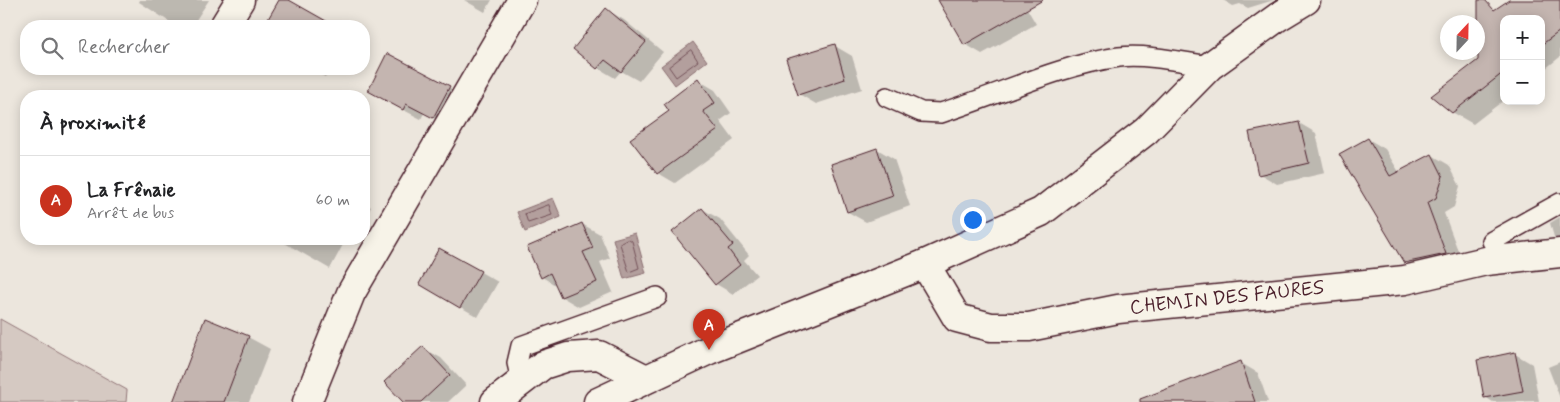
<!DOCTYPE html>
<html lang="fr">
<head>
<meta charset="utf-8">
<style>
	:root { --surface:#fff; --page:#f2f2f2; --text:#202124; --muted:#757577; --line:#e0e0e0; --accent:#c8321e }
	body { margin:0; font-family:Mynerve,sans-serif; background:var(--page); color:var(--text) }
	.controls { position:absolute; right:15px; top:15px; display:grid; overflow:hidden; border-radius:10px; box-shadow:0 2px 12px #0003 }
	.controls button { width:45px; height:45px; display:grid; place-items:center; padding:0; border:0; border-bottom:1px solid var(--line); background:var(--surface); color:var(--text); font:25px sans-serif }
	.compass { position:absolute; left:1440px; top:15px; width:45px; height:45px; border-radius:50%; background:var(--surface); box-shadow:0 2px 12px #0003; rotate:22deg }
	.you { position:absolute; left:972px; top:219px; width:18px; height:18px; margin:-12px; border:4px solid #fff; border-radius:50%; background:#1a73e8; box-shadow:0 0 0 8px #1a73e833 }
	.badge { display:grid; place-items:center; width:32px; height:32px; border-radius:50%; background:var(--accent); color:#fff; font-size:16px; font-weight:700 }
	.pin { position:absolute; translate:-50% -41px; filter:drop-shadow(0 1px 2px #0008) }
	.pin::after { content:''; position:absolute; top:26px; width:18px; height:15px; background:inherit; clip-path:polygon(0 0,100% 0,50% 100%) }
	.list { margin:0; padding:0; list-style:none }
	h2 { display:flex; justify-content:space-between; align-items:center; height:65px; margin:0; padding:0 20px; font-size:21px }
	h2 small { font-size:16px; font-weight:400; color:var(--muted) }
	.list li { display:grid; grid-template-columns:32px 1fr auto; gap:15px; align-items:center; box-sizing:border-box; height:90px; padding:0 20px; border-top:1px solid var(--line) }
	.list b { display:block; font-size:19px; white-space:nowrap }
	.list p { margin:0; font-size:16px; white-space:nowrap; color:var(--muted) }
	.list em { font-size:16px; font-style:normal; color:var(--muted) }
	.icon { flex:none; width:28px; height:28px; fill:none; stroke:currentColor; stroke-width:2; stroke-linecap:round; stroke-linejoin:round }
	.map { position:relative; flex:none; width:1560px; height:402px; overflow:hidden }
	.search { position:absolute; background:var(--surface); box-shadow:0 2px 12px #0003; left:20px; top:20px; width:350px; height:55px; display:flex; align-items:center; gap:12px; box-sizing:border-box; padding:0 18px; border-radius:20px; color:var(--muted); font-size:19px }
	.panel { position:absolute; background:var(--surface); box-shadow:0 2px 12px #0003; left:20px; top:90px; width:350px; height:155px; border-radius:20px }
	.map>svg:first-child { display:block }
</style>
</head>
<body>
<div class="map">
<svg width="1560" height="402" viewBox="0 0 1560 402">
	<rect width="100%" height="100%" fill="#ece6dd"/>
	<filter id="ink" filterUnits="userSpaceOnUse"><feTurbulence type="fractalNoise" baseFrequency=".02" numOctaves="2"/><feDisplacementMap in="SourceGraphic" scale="10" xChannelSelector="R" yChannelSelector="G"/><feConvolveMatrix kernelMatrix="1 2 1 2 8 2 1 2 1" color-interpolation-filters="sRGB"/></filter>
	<g filter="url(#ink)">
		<!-- green -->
		<path fill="#d5c9c2" stroke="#907476" d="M0 319 127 390 126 402H0Z"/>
		<!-- water -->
		<path fill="#b39f9d" stroke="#896c6f" d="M693 42 707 61 675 85 661 66Z
			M553 198 561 217 525 232 517 212Z
			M635 233 646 273 624 279 613 239Z"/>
		<!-- shadow -->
		<path fill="#0003" d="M140 0H209L192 26H176L139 2Z
			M280 0H286L332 26H266Z
			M464 0H492L485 12Z
			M957 0H1022L1036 24 982 54 965 44Z
			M1223 0H1274L1248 8 1240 4 1233 6Z
			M1511 0H1560V57L1541 72V19H1504V100L1473 124 1452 112 1485 56 1478 47V22H1473L1491 8 1495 11Z
			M607 10 624 20 663 52 639 81 621 71 615 78 598 68Z
			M835 46 852 56 862 89 816 104 799 94Z
			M388 55 467 97 451 127 424 113 421 119 386 101Z
			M311 69H330L325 77Z
			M698 80 715 90 731 113 720 121 734 140 675 183 658 173Z
			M1299 123 1316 133 1325 173 1277 184 1260 174Z
			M1368 139 1385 149 1399 172 1432 155 1449 165 1460 186 1454 207 1444 213 1463 264 1422 272 1405 262Z
			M877 149 894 159 910 206 866 222 848 212 832 165Z
			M364 203 371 207 364 219Z
			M702 209 720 219 749 255 744 260 757 275 733 294 716 284Z
			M1560 217V241L1554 237 1550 223Z
			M582 224 600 234 610 258 600 262 613 292 579 307 562 297 557 286 542 277Z
			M285 239H346L330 269 283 242Z
			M440 249 498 282 478 317 420 284Z
			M248 337 270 349 249 402H174Z
			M423 348 441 358 466 385 448 402H405Z
			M1515 354 1532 364 1539 401 1493 402 1485 397Z
			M1560 362V398L1548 367Z
			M1241 363 1258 373 1268 402H1189Z"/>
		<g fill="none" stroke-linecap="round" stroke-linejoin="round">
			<!-- shore -->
			<path stroke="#745259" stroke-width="1" d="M691 50 698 61 676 77 669 67Z
				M549 205 552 215 528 223 525 214Z
				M629 239 632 241 639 268 629 272 620 244Z"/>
		</g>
		<!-- building -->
		<path fill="#c4b5b0" stroke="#4a1f2b" d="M279 0H289L335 26H264Z
			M938 0H1043L964 45Z
			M1478 0H1485L1494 10 1509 0H1560V31L1541 45V19H1504V72L1452 113 1431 96 1478 60Z
			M606 8 646 42 621 72 605 60 597 69 573 49Z
			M835 44 845 79 798 95 786 59Z
			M387 53 450 86 433 118 406 104 403 110 368 91Z
			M698 78 715 103 703 111 718 130 657 174 630 139 669 111 664 104Z
			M1299 122 1309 163 1258 175 1249 132Z
			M1368 138 1390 176 1432 154 1443 176 1436 198 1427 203 1446 254 1404 263 1339 154Z
			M877 148 893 196 847 212 831 164Z
			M702 208 733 245 728 249 740 265 715 285 672 232Z
			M582 223 593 248 583 252 597 282 561 297 550 273 541 278 527 247Z
			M439 248 481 271 460 308 419 284Z
			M205 318 249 336 224 402H173Z
			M423 346 450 375 421 402H403L384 382Z
			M1515 352 1523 391 1484 398 1477 360Z
			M1241 361 1255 402H1140V399Z"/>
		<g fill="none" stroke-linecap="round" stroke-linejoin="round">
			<!-- service casing -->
			<g stroke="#4a1f2b" stroke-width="22">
				<path id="service" d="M887 97 921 112 941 113C998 95 1060 65 1119 57 1148 54 1182 62 1210 66
					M1492 241 1560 203
					M521 380 517 363 521 346 657 297"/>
			</g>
			<!-- minor casing -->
			<g stroke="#4a1f2b" stroke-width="31">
				<path id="minor" d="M224 26 240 0
					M925 264 957 318 991 327H1029L1118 309 1405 280 1486 261 1560 253
					M307 402 351 293 522 0
					M495 402 543 365 568 357 599 355 646 379"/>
			</g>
			<!-- tertiary casing -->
			<g stroke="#4a1f2b" stroke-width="31">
				<path id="tertiary" d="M598 402 709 350 925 264 1041 212 1146 131 1210 66 1278 17 1306 0"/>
			</g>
			<!-- service -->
			<use href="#service" stroke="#f7f3e8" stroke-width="19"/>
			<!-- minor -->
			<use href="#minor" stroke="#f7f3e8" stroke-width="28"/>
			<!-- tertiary -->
			<use href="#tertiary" stroke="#f7f3e8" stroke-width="28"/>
		</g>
	</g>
	<g text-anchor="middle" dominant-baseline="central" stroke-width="4.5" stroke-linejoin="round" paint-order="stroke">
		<!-- street labels -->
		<g font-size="20" fill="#4a1f2b" stroke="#f7f3e8">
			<text transform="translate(1227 298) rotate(-6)">CHEMIN DES FAURES</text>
		</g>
	</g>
</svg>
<div class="controls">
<button>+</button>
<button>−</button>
</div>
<svg class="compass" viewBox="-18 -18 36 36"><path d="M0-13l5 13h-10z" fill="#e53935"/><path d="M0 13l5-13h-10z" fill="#757577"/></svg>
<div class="you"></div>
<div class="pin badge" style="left:709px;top:350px">A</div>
<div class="search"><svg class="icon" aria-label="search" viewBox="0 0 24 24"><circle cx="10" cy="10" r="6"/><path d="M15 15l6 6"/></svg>Rechercher</div>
<section class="panel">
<h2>À proximité<small></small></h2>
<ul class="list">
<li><span class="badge">A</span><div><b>La Frênaie</b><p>Arrêt de bus</p></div><em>60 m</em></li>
</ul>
</section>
</div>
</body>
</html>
